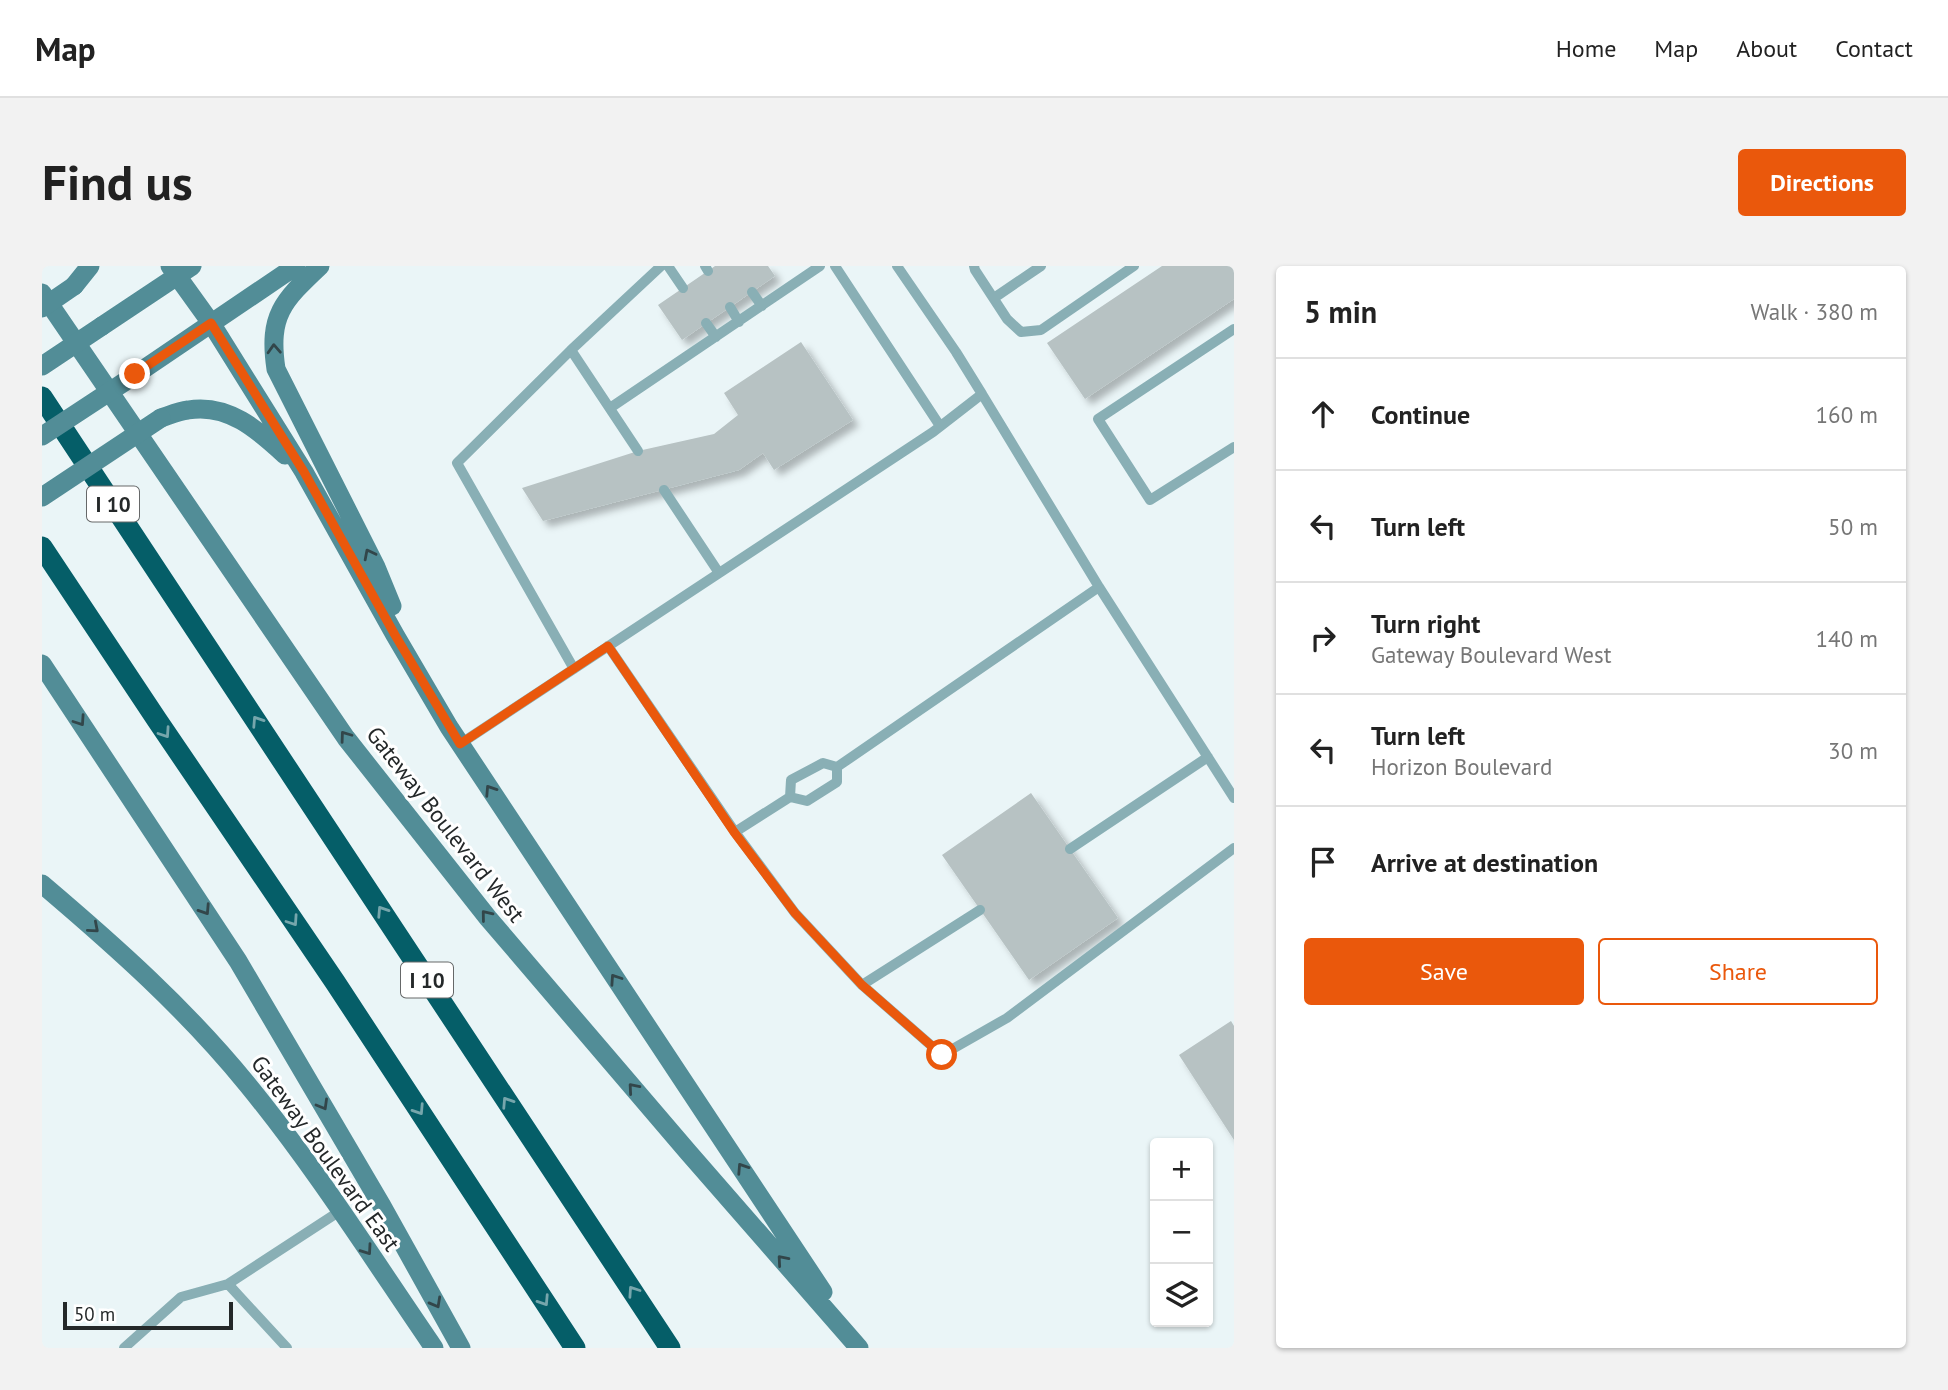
<!DOCTYPE html>
<html lang="en">
<head>
<meta charset="utf-8">
<style>
	:root { --surface:#fff; --page:#f2f2f2; --text:#222; --muted:#767676; --line:#e0e0e0; --accent:#ea580c }
	body { margin:0; font-family:"PT Sans",sans-serif; background:var(--page); color:var(--text) }
	.controls { position:absolute; right:21px; bottom:21px; display:grid; overflow:hidden; border-radius:7px; box-shadow:0 2px 5px #0004 }
	.controls button { width:63px; height:63px; display:grid; place-items:center; padding:0; border:0; border-bottom:2px solid var(--line); background:var(--surface); color:var(--text); font:35px sans-serif }
	.scale { position:absolute; left:21px; bottom:18px; width:170px; box-sizing:border-box; padding-left:7px; border:4px solid #242829; border-top:0; font-size:19px; line-height:24px; white-space:nowrap; color:#242829; -webkit-text-stroke:5px #fff; paint-order:stroke }
	.stop { position:absolute; width:21px; height:21px; margin:-16px; border:5px solid #ea580c; border-radius:50%; background:#fff }
	.stop.end { background:#ea580c; border-color:#fff; box-shadow:0 2px 7px #0008 }
	.list { margin:0; padding:0; list-style:none }
	h2 { display:flex; justify-content:space-between; align-items:center; height:91px; margin:0; padding:0 28px; font-size:30px }
	h2 small { font-size:23px; font-weight:400; color:var(--muted) }
	.list li { display:grid; grid-template-columns:46px 1fr auto; gap:21px; align-items:center; box-sizing:border-box; height:112px; padding:0 28px; border-top:2px solid var(--line) }
	.list b { display:block; font-size:26px; white-space:nowrap }
	.list p { margin:0; font-size:23px; white-space:nowrap; color:var(--muted) }
	.list em { font-size:23px; font-style:normal; color:var(--muted) }
	.actions { display:flex; gap:14px; padding:21px 28px }
	.actions a { flex:1; padding:16px 0; border:2px solid var(--accent); border-radius:7px; text-align:center; font-size:24px; color:var(--accent) }
	.actions .main { background:var(--accent); color:#fff }
	.icon { flex:none; width:38px; height:38px; fill:none; stroke:currentColor; stroke-width:2; stroke-linecap:round; stroke-linejoin:round }
	.map { position:relative; flex:none; width:1192px; height:1082px; overflow:hidden; border-radius:7px }
	header { display:flex; align-items:center; gap:42px; box-sizing:border-box; height:98px; padding:0 35px; background:var(--surface); border-bottom:2px solid var(--line) }
	header strong { font-size:33px }
	nav { display:flex; gap:38px; margin-inline-start:auto; font-size:24px }
	.intro { display:flex; align-items:center; justify-content:space-between; box-sizing:border-box; height:168px; padding:0 42px }
	h1 { margin:0; font-size:49px }
	.button { padding:18px 32px; border-radius:7px; background:var(--accent); color:#fff; font-size:24px; font-weight:700 }
	main { display:flex; gap:42px; padding:0 42px }
	aside { flex:1; background:var(--surface); border-radius:7px; box-shadow:0 2px 5px #0004 }
	.map>svg:first-child { display:block }
</style>
</head>
<body>
<header>
<strong>Map</strong>
<nav><a>Home</a><a>Map</a><a>About</a><a>Contact</a></nav>
</header>
<div class="intro"><h1>Find us</h1><a class="button">Directions</a></div>
<main>
<div class="map">
<svg width="1192" height="1082" viewBox="0 0 1192 1082">
	<defs>
		<filter id="shadow"><feDropShadow dx="6" dy="6" stdDeviation="3.5" flood-color="#0004"/></filter>
	</defs>
	<rect width="100%" height="100%" fill="#eaf5f7"/>
	<!-- building -->
	<path fill="#b7c2c3" filter="url(#shadow)" d="M673 0H726L733 10 640 74 616 39Z
		M1120 0H1192V33L1043 133 1005 77Z
		M759 76 811 154 732 204 721 187 697 204 501 255 480 222 596 185 672 168 696 149 682 127Z
		M989 527 1076 652 987 714 900 589Z
		M1189 755 1192 760V874L1137 789Z"/>
	<g fill="none" stroke-linecap="round" stroke-linejoin="round">
		<!-- service -->
		<path stroke="#89afb5" stroke-width="10" d="M626 0 641 22
			M663 0 666 5
			M793 0 898 160
			M932 0 933 4 965 53 979 66 999 64 1092 0
			M710 26 720 40
			M952 32 999 0
			M688 41 697 56
			M664 57 674 71
			M1192 63 1056 153 1108 234 1192 181
			M529 84 596 185
			M940 128 1057 321 1192 532
			M568 142 778 0
			M622 224 677 307
			M566 380 693 566 753 647 820 719 900 789 965 752 1192 582
			M532 403 415 197 529 84 619 0
			M418 478 891 166 940 128 914 86 855 0
			M795 501 1057 321
			M748 531 749 514 781 497 795 501
			M693 566 748 531 765 535 795 516V501
			M1028 583 1166 491
			M820 719 938 644
			M82 1082 139 1031 186 1018
			M245 1082 186 1018 298 945"/>
		<!-- secondary -->
		<path stroke="#528d97" stroke-width="19" d="M128 0 169 57 262 206 353 369 407 461 781 1026
			M278 0C241 35 226 49 234 103L334 301 350 340
			M32 20 48 0
			M0 27 304 472 446 652 646 886 817 1082
			M60 60 150 0
			M93 109 254 0
			M119 152C128 149 137 145 146 144 186 137 216 164 243 189
			M0 398 196 695 340 940 419 1082
			M0 618C73 680 144 743 205 818 273 901 331 993 392 1082"/>
		<!-- motorway -->
		<path stroke="#055e68" stroke-width="21" d="M0 131 628 1082
			M0 281 115 454 293 716 533 1082"/>
		<!-- secondary-bridge -->
		<path stroke="#528d97" stroke-width="19" d="M0 42 32 20
			M0 100 60 60
			M0 170 93 109
			M0 231 119 152"/>
	</g>
	<!-- one-way arrows -->
	<defs><path id="oneway-chevron" d="M-2-3.5L2.5 0L-2 3.5" fill="none" stroke-width="1.6" stroke-linecap="round" stroke-linejoin="round" transform="scale(1.75)"/></defs>
	<g stroke="#32464a">
		<use href="#oneway-chevron" transform="translate(232 83) rotate(-93)"/>
		<use href="#oneway-chevron" transform="translate(327 288) rotate(-117)"/>
		<use href="#oneway-chevron" transform="translate(38 455) rotate(56)"/>
		<use href="#oneway-chevron" transform="translate(303 470) rotate(-126)"/>
		<use href="#oneway-chevron" transform="translate(448 524) rotate(-123)"/>
		<use href="#oneway-chevron" transform="translate(163 644) rotate(57)"/>
		<use href="#oneway-chevron" transform="translate(444 649) rotate(-129)"/>
		<use href="#oneway-chevron" transform="translate(52 662) rotate(41)"/>
		<use href="#oneway-chevron" transform="translate(573 713) rotate(-124)"/>
		<use href="#oneway-chevron" transform="translate(591 822) rotate(-131)"/>
		<use href="#oneway-chevron" transform="translate(281 839) rotate(60)"/>
		<use href="#oneway-chevron" transform="translate(700 902) rotate(-123)"/>
		<use href="#oneway-chevron" transform="translate(325 984) rotate(55)"/>
		<use href="#oneway-chevron" transform="translate(740 994) rotate(-131)"/>
		<use href="#oneway-chevron" transform="translate(394 1037) rotate(61)"/>
	</g>
	<g stroke="#76a6ac">
		<use href="#oneway-chevron" transform="translate(215 455) rotate(-123)"/>
		<use href="#oneway-chevron" transform="translate(123 467) rotate(56)"/>
		<use href="#oneway-chevron" transform="translate(340 645) rotate(-123)"/>
		<use href="#oneway-chevron" transform="translate(251 655) rotate(56)"/>
		<use href="#oneway-chevron" transform="translate(465 836) rotate(-123)"/>
		<use href="#oneway-chevron" transform="translate(377 844) rotate(57)"/>
		<use href="#oneway-chevron" transform="translate(591 1025) rotate(-124)"/>
		<use href="#oneway-chevron" transform="translate(502 1035) rotate(57)"/>
	</g>
	<g fill="none" stroke-linecap="round" stroke-linejoin="round">
		<!-- route -->
		<path stroke="#ea580c" stroke-width="9" d="M93 108 169 57 262 206 353 369 418 478 566 380 692 566 753 647 820 719 900 789"/>
	</g>
	<g text-anchor="middle" dominant-baseline="central" stroke-width="6" stroke-linejoin="round" paint-order="stroke">
		<!-- shield labels -->
		<g fill="#fff" stroke="#666869" stroke-width="2">
			<rect x="45" y="220.5" width="52" height="35" rx="5"/>
			<rect x="359" y="696.5" width="52" height="35" rx="5"/>
		</g>
		<g font-size="21" font-weight="bold" fill="#242829">
			<text x="71" y="238">I 10</text>
			<text x="385" y="714">I 10</text>
		</g>
		<!-- street labels -->
		<g font-size="23" fill="#242829" stroke="#fff">
			<text transform="translate(404 558) rotate(52)">Gateway Boulevard West</text>
			<text transform="translate(284 887) rotate(54)">Gateway Boulevard East</text>
		</g>
	</g>
</svg>
<div class="controls">
<button>+</button>
<button>−</button>
<button><svg class="icon" aria-label="layers" viewBox="0 0 24 24"><path d="M12 4l9 5-9 5-9-5zM3 14l9 5 9-5"/></svg></button>
</div>
<div class="scale">50 m</div>
<div class="stop" style="left:900px;top:789px"></div>
<div class="stop end" style="left:93px;top:108px"></div>
</div>
<aside>
<h2>5 min<small>Walk · 380 m</small></h2>
<ul class="list">
<li><svg class="icon" aria-label="ahead" viewBox="0 0 24 24"><path d="M12 20V5M6 11l6-6 6 6"/></svg><div><b>Continue</b></div><em>160 m</em></li>
<li><svg class="icon" aria-label="left" viewBox="0 0 24 24"><path d="M17 20v-9H6M10 6l-5 5 5 5"/></svg><div><b>Turn left</b></div><em>50 m</em></li>
<li><svg class="icon" aria-label="right" viewBox="0 0 24 24"><path d="M7 20v-9h11M14 6l5 5-5 5"/></svg><div><b>Turn right</b><p>Gateway Boulevard West</p></div><em>140 m</em></li>
<li><svg class="icon" aria-label="left" viewBox="0 0 24 24"><path d="M17 20v-9H6M10 6l-5 5 5 5"/></svg><div><b>Turn left</b><p>Horizon Boulevard</p></div><em>30 m</em></li>
<li><svg class="icon" aria-label="arrive" viewBox="0 0 24 24"><path d="M6 21V4h12l-3 4 3 4H6"/></svg><div><b>Arrive at destination</b></div></li>
</ul>
<div class="actions"><a class="main">Save</a><a>Share</a></div>
</aside>
</main>
</body>
</html>
